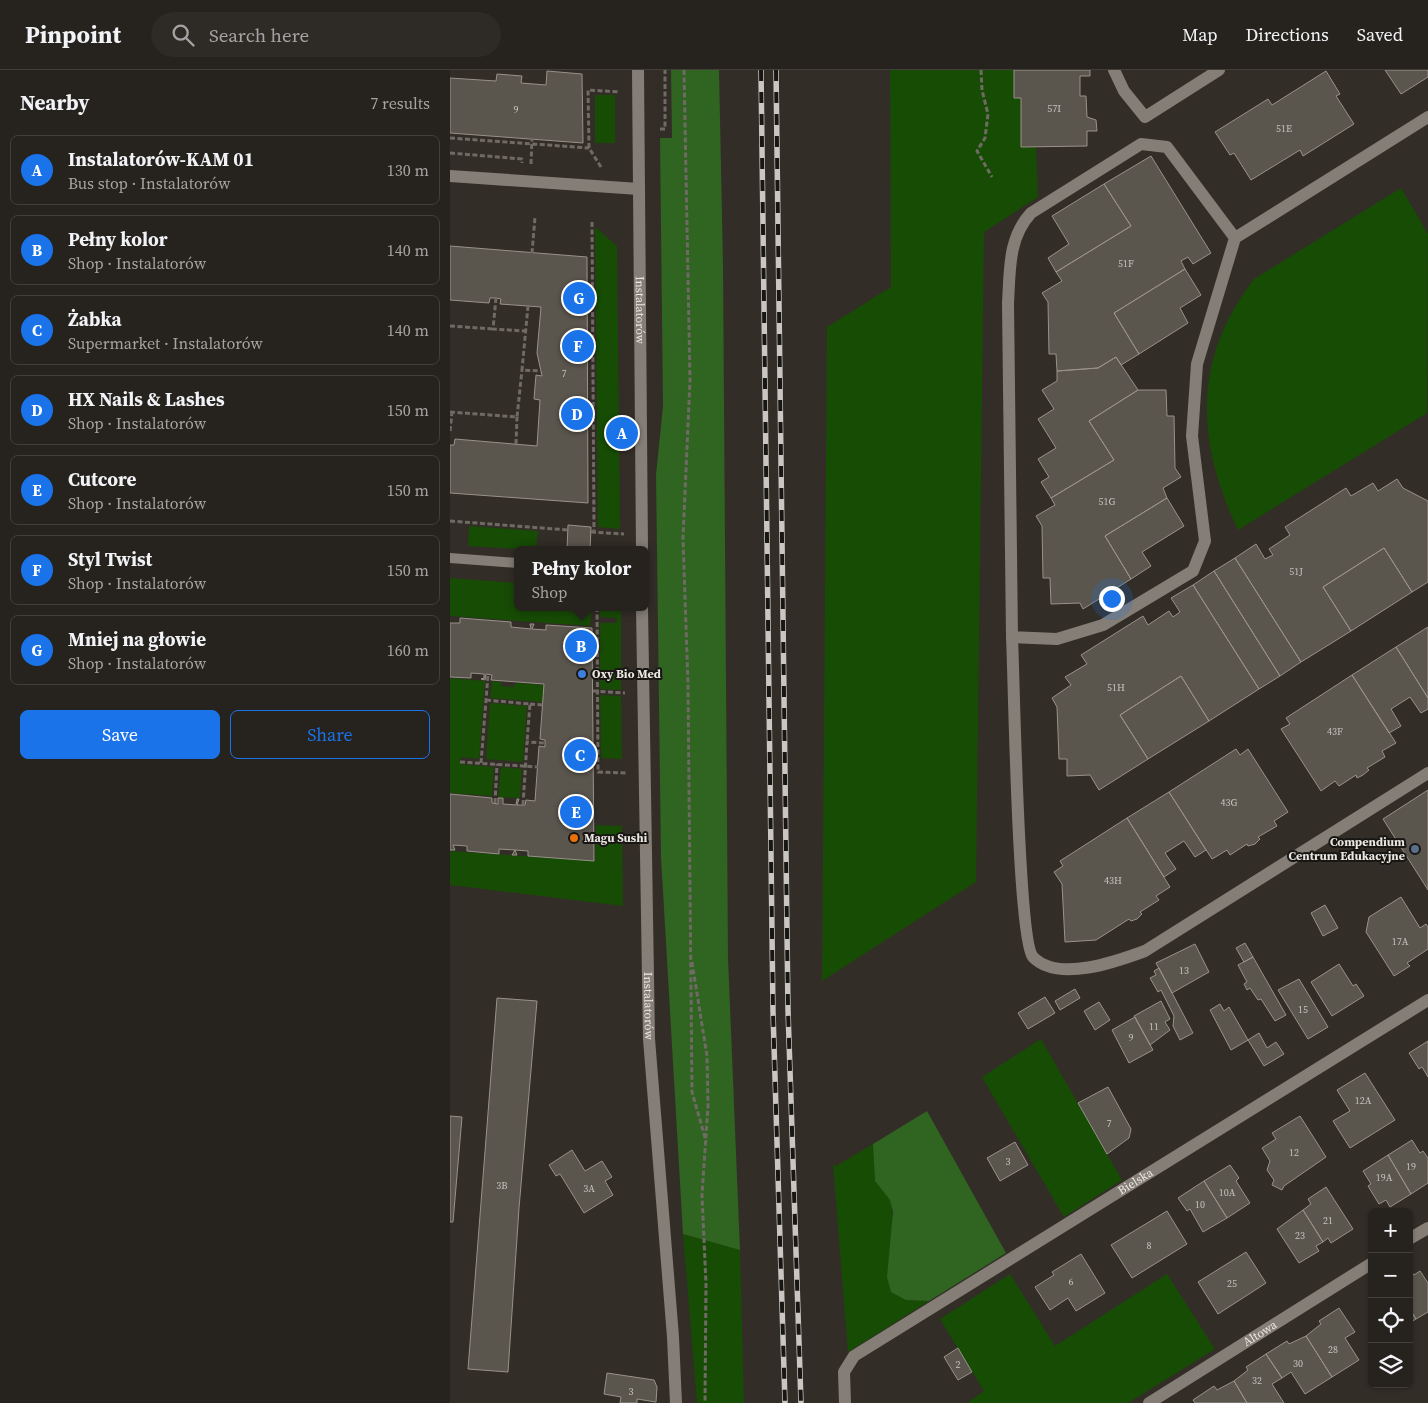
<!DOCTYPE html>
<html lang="en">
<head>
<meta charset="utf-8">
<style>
	:root { --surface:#26221d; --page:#2e2a26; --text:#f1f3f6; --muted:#a4a4a4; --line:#423f3b; --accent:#1a73e8 }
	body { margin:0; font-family:"Source Serif 4",serif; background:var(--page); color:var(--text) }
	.controls { position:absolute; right:15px; bottom:15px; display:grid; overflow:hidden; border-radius:8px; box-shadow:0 1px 4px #0004 }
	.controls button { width:45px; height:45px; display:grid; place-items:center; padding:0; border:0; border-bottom:1px solid var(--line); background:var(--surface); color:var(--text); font:25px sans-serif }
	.you { position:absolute; left:661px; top:528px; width:18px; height:18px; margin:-12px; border:4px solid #fff; border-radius:50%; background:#1a73e8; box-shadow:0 0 0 8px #1a73e833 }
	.badge { display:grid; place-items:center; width:32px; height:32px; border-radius:50%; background:var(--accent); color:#fff; font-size:16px; font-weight:700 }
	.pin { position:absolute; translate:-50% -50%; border:2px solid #fff; box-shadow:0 1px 5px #0006 }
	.popup { position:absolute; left:64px; top:476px; width:135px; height:65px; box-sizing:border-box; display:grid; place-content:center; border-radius:8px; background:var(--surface); filter:drop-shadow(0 1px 4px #0005); font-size:16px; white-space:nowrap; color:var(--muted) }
	.popup b { font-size:19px; color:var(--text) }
	.popup::after { content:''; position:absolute; left:50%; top:100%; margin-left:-10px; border:10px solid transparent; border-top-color:var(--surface) }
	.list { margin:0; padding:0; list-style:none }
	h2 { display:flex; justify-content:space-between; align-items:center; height:65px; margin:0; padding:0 20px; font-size:21px }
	h2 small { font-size:16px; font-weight:400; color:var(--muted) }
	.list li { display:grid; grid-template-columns:32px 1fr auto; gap:15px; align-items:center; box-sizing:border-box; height:70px; margin:0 10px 10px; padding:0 10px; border:1px solid var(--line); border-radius:8px }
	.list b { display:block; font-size:19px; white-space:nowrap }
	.list p { margin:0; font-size:16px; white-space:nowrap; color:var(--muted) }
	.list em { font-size:16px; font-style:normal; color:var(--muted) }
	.actions { display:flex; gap:10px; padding:15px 20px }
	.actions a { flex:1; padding:11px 0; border:1px solid var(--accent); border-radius:8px; text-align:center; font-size:18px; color:var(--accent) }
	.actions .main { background:var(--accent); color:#fff }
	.icon { flex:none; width:28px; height:28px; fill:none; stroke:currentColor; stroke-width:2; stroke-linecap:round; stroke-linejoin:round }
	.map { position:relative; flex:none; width:978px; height:1333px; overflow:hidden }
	header { display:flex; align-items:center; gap:30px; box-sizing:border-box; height:70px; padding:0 25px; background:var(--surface); border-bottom:1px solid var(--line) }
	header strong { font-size:24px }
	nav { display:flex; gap:28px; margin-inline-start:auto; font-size:18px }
	.search { width:350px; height:45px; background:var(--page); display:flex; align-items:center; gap:12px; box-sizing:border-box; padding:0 18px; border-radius:28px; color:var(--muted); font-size:19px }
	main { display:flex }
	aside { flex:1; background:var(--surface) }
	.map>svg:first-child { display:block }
</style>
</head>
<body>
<header>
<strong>Pinpoint</strong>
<div class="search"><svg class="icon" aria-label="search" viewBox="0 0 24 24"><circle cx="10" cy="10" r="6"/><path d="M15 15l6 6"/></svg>Search here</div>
<nav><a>Map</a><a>Directions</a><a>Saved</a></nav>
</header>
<main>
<aside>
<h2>Nearby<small>7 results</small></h2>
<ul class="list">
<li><span class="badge">A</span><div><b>Instalatorów-KAM 01</b><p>Bus stop · Instalatorów</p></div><em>130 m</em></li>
<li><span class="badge">B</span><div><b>Pełny kolor</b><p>Shop · Instalatorów</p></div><em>140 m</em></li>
<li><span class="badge">C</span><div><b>Żabka</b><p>Supermarket · Instalatorów</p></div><em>140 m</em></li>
<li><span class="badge">D</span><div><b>HX Nails &amp; Lashes</b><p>Shop · Instalatorów</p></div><em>150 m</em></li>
<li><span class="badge">E</span><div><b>Cutcore</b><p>Shop · Instalatorów</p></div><em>150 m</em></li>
<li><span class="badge">F</span><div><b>Styl Twist</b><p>Shop · Instalatorów</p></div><em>150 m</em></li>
<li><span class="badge">G</span><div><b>Mniej na głowie</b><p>Shop · Instalatorów</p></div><em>160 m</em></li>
</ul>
<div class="actions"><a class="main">Save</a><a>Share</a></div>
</aside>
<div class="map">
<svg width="978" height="1333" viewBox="0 0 978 1333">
	<rect width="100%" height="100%" fill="#332d27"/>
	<!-- green -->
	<path fill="#174c05" d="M440 0H564V28H571V76L586 77 588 127 534 162 526 812 372 911 377 257 441 217Z
		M145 25H165V73H145Z
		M951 118 978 164 977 343 788 460C746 372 742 289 804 209Z
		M145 157 167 176 170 459 148 457Z
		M19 456 88 461 86 480 18 476Z
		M0 508 67 513V537H142L140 556 0 546Z
		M150 537H171V620L150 619V553H167V548L150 547Z
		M0 608 35 611 29 689 11 687 10 694 44 697 42 726 0 723Z
		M42 611 51 612V616L64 617 65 613 94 615 93 632 40 628Z
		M150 625 171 626 172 689 151 688Z
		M40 633 77 636 73 692 36 689Z
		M51 697 72 699 70 728 48 727Z
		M146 755 172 756 173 836 0 815V781L145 791Z
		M591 969 672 1110 614 1147 532 1007Z
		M423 1074 425 1111 441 1130 443 1158 456 1230 479 1231 398 1282 383 1094 386 1096Z
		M233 1164 290 1180 294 1333H247Z
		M560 1204 605 1276 717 1204 765 1279 678 1333H517L534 1321 490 1249Z"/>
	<!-- forest -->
	<path fill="#2f6421" d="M221 0H269L273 194 278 888 290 1180 233 1164 211 787 206 405 213 336 210 68H222Z
		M477 1041 556 1183 479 1231 456 1230 441 1222 437 1207 443 1142 440 1130 425 1111 423 1074Z"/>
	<!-- building -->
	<path fill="#5a554d" stroke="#98928a" d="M564 0H640V6H630V26H636L637 47 646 50 647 61H637V76L571 77V28H564Z
		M935 0H978V7L951 24Z
		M97 1 132 4 133 73 0 63V8L46 11 47 4 72 6 71 13 96 15Z
		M876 1 890 24 886 26 904 54 853 86 850 80 801 110 784 83 780 85 765 62 818 29 822 35Z
		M701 86 761 183 743 194 738 187 731 191 735 199 664 243 689 284 671 295 666 287 648 298 607 301 606 284H599L598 232 592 223 612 211 606 202 681 156 654 114Z
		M654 114 681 156 606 202 598 188 619 174 602 146Z
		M0 176 137 187 138 433 0 423V375H4L5 369 87 376 90 330 84 329 86 305 92 306 87 283 91 237 50 234 51 229 46 228H40L39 233 0 230Z
		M735 199 751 225 730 238 738 253 689 284 664 243Z
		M666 287 688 320 639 351 664 390 601 428 591 412 599 407 588 389 606 378 588 349 604 339 592 320 607 311V301L648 298Z
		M688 320H716L717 346H724L725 398 731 407 713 418 717 428 655 466 681 509 633 539 630 533 601 534 600 508H593L592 456 586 446 605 435 601 428 664 390 639 351Z
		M947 409 953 418 978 431V512L962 522 934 478 873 517 901 561 851 592 785 488 806 474 815 489 823 485 819 479 840 465 835 457 896 418 901 426 923 413 928 421Z
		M717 428 734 456 692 482 701 496 681 509 655 466Z
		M118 455 141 457 140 480H117Z
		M934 478 962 522 901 561 873 517Z
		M785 488 851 592 830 606 764 501Z
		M764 501 830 606 809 619 743 515Z
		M743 515 809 619 759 651 731 606 670 645 698 689 649 720 640 705 617 706V689H609L607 637 602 628 621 615 615 607 637 594 631 585 693 546 698 555 719 541 723 547 730 542 721 528Z
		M10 548 61 552V557L81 559 80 554H84L82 559 96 560V555L142 558 144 791 78 786V781L65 780 67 785H62L65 780 49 779V784L17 781V776L3 775 5 780H0V724L42 728V733L48 734V728H53V734L66 735 67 729H69L67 735H75L76 730 85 731 89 676 95 677V670L90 669 94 614 41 610 42 605 36 604 35 610 31 609 34 608V604L21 603V608L0 607V553H10Z
		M978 557V628L946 577Z
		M946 577 978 628V639L971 643 960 627 941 639 951 656 939 663 902 605Z
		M902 605 946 673 932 681 935 687 917 698 919 700 913 705 907 708 906 705 889 716 885 711 871 721 831 659 840 654 836 648Z
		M731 606 759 651 698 689 670 645Z
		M786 679 790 685 798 679 838 742 824 751 827 756 808 767 810 769 805 774 798 776 797 774 780 785 777 780 762 789 719 722Z
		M978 720V820L933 749Z
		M719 722 756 780 745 787 734 771 715 783 726 799 714 807 677 748Z
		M677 748 720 817 706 826 709 830 690 842 692 844 687 849 681 851 679 849 646 870 615 872 612 814 604 802 613 796 610 791Z
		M951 827 970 858 976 854 978 857V879L957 893 960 896 944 906 916 862 919 847Z
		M875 835 888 858 873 866 861 843Z
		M795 873 803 887 794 892 786 878Z
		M745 874 759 902 722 923 706 893Z
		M803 887 836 945 825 951 811 929 808 930 800 918 797 920 794 914 797 912 788 895Z
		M889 894 903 916 906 914 914 926 882 946 861 912Z
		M709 898 743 963 730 970 723 956 724 946 711 920 708 922 700 908 706 905 704 901Z
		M849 909 878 957 858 969 828 920Z
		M625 919 630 928 610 940 605 931Z
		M595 927 605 943 578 959 568 943Z
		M47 928 87 931 69 1138 58 1302 18 1299Z
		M711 931 720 949 715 952 720 960 700 975 684 946Z
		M649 932 660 950 645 960 634 941Z
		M770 934 774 941 779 937 798 970 781 980 760 940Z
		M685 947 703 980 679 993 662 960Z
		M809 963 817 978 826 972 834 984 814 996 798 970Z
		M978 971V1007L972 997 969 999 959 983Z
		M915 1003 945 1050 900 1078 883 1051 900 1041 887 1020Z
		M658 1017 681 1059 679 1068 657 1084 628 1033Z
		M0 1046 12 1047 3 1152H0Z
		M850 1046 876 1087 834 1116 832 1120 822 1115 824 1110 817 1100 820 1091 812 1078 826 1069 822 1063Z
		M962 1070 970 1083 973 1081 978 1088V1113L961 1124 938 1085Z
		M565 1072 578 1095 550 1111 537 1088Z
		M122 1080 135 1101 152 1091 162 1107 155 1111 163 1125 134 1143 110 1104 106 1106 99 1095Z
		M938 1085 961 1124 940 1137 936 1130 929 1134 918 1116 921 1114 913 1101Z
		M780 1095 789 1108 786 1111 800 1133 777 1148 754 1111Z
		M754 1111 777 1148 753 1162 740 1139 737 1141 728 1128Z
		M876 1117 903 1159 881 1173 878 1168 873 1172 853 1140 861 1134 858 1129Z
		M853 1140 873 1172 866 1176 869 1181 849 1193 827 1159Z
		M717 1141 737 1174 682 1208 661 1175Z
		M796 1182 816 1213 768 1244 748 1212Z
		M631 1184 655 1223 626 1241 618 1228 600 1240 585 1217 604 1205 602 1202Z
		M959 1198 964 1205 970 1201 978 1213V1242L966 1249 959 1238Z
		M889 1238 905 1262 895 1268 909 1290 882 1307 856 1266 871 1254 869 1251Z
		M959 1238 966 1249 959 1253Z
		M856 1266 882 1307 855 1324 841 1302 832 1308 816 1284 837 1271 839 1274Z
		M508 1278 522 1302 508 1310 494 1287Z
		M816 1284 832 1308 822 1314 834 1333H797L784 1311 798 1300 796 1297Z
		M157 1303 204 1310 207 1317 206 1332 187 1329V1333H170L171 1327 154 1324Z
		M784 1311 797 1333H745L743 1330 764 1316 767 1320Z"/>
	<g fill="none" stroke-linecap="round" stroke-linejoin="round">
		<!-- path -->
		<path stroke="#706a65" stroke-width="3" stroke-dasharray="5 2.5" stroke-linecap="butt" d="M234 0 240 310 233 468 238 614 242 1022 256 1071
			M531 0 532 20 538 44 535 68 527 81 542 107
			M210 59H215V0
			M0 68 139 78
			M0 83 72 89V93
			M81 94 82 69
			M151 97 139 78 138 20 170 22
			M142 152 144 462
			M82 183 85 147
			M46 228 43 259 75 261
			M78 236 72 300 91 301
			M0 256 43 259
			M0 342 67 347 72 300
			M0 361 2 342
			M66 374 67 347
			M0 451 118 460
			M141 462 174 464
			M147 537 148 702 177 703
			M143 621 175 623
			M36 630 80 634 77 672
			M80 634 93 635
			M10 692 88 697
			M31 693 38 605
			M45 733 47 694
			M73 735 77 672 95 673
			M242 892 257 986 258 1036 252 1125 256 1214 255 1333"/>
		<!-- service -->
		<path stroke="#847e76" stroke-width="10" d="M0 488 67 493"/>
		<!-- minor -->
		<g stroke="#847e76" stroke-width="12">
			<path id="s1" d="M188 0 192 480"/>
			<path d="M664 0 674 21 695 47 769 0"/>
			<path d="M0 106 189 119"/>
			<path d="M785 168 717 77 691 74 581 143C558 168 560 200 558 233L562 567 607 569 653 555 743 501 755 471 742 366 747 294 785 168 978 47"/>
			<path id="s2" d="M192 537 199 969 223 1267 226 1333"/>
			<path d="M562 567C564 608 568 871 583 887 608 913 668 891 695 881L978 703"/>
			<path d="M959 1169 978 1158"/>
			<path id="s3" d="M395 1333 394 1302 404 1286 978 930"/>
			<path id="s4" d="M699 1333 922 1193"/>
		</g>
		<!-- rail casing -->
		<g stroke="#cac6c1" stroke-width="5.5">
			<path id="rail" d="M311 0 323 942 335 1333
				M326 0 338 940 351 1333"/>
		</g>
		<!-- rail -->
		<use href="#rail" stroke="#181613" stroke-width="4" stroke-dasharray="11" stroke-linecap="butt"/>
	</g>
	<!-- markers -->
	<circle fill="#3f7fe0" stroke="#181613" stroke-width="2" cx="132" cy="604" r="5"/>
	<circle fill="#e8710a" stroke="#181613" stroke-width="2" cx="124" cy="768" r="5"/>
	<circle fill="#5c6f8a" stroke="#181613" stroke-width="2" cx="965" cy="779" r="5"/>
	<g text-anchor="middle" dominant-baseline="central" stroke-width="4" stroke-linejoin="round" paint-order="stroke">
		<!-- number labels -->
		<g font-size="10" fill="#c7c2be">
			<text x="604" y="38">57I</text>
			<text x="66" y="39">9</text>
			<text x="834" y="58">51E</text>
			<text x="676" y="193">51F</text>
			<text x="114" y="303">7</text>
			<text x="657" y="431">51G</text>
			<text x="846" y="501">51J</text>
			<text x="666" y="617">51H</text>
			<text x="885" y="661">43F</text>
			<text x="779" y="732">43G</text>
			<text x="663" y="810">43H</text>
			<text x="950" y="871">17A</text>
			<text x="734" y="900">13</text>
			<text x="853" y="939">15</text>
			<text x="704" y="956">11</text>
			<text x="681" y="967">9</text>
			<text x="913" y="1030">12A</text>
			<text x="659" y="1053">7</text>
			<text x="844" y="1082">12</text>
			<text x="558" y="1091">3</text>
			<text x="961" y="1096">19</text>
			<text x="934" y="1107">19A</text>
			<text x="52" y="1115">3B</text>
			<text x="139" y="1118">3A</text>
			<text x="777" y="1122">10A</text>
			<text x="750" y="1134">10</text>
			<text x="878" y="1150">21</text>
			<text x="850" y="1165">23</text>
			<text x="699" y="1175">8</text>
			<text x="621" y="1211">6</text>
			<text x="782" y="1213">25</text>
			<text x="883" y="1279">28</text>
			<text x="848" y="1293">30</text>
			<text x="508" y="1294">2</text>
			<text x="807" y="1310">32</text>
			<text x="181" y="1321">3</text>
		</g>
		<!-- street labels -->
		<g font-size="12" fill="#ebe7e3" stroke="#181613">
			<text stroke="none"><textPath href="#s1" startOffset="240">Instalatorów</textPath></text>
			<text stroke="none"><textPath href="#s2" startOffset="399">Instalatorów</textPath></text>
			<text stroke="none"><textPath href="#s3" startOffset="381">Bielska</textPath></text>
			<text stroke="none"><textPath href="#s4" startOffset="131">Altowa</textPath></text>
		</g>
		<!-- poi labels -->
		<g font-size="12" font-weight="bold" fill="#ebe7e3" stroke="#181613" text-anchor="start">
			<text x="142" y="604">Oxy Bio Med</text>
			<text x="134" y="768">Magu Sushi</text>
			<text x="955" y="772" text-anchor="end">Compendium<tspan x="955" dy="14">Centrum Edukacyjne</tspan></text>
		</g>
	</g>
</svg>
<div class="controls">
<button>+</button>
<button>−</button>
<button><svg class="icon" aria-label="locate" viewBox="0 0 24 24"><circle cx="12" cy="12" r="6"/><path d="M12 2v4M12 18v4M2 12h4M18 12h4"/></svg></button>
<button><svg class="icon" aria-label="layers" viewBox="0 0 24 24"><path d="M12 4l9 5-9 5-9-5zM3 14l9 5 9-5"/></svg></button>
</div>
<div class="you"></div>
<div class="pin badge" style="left:172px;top:363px">A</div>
<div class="pin badge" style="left:131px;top:576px">B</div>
<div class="popup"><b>Pełny kolor</b>Shop</div>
<div class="pin badge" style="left:130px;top:685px">C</div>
<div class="pin badge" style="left:127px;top:344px">D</div>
<div class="pin badge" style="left:126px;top:742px">E</div>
<div class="pin badge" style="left:128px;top:276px">F</div>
<div class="pin badge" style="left:129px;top:228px">G</div>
</div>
</main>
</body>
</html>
